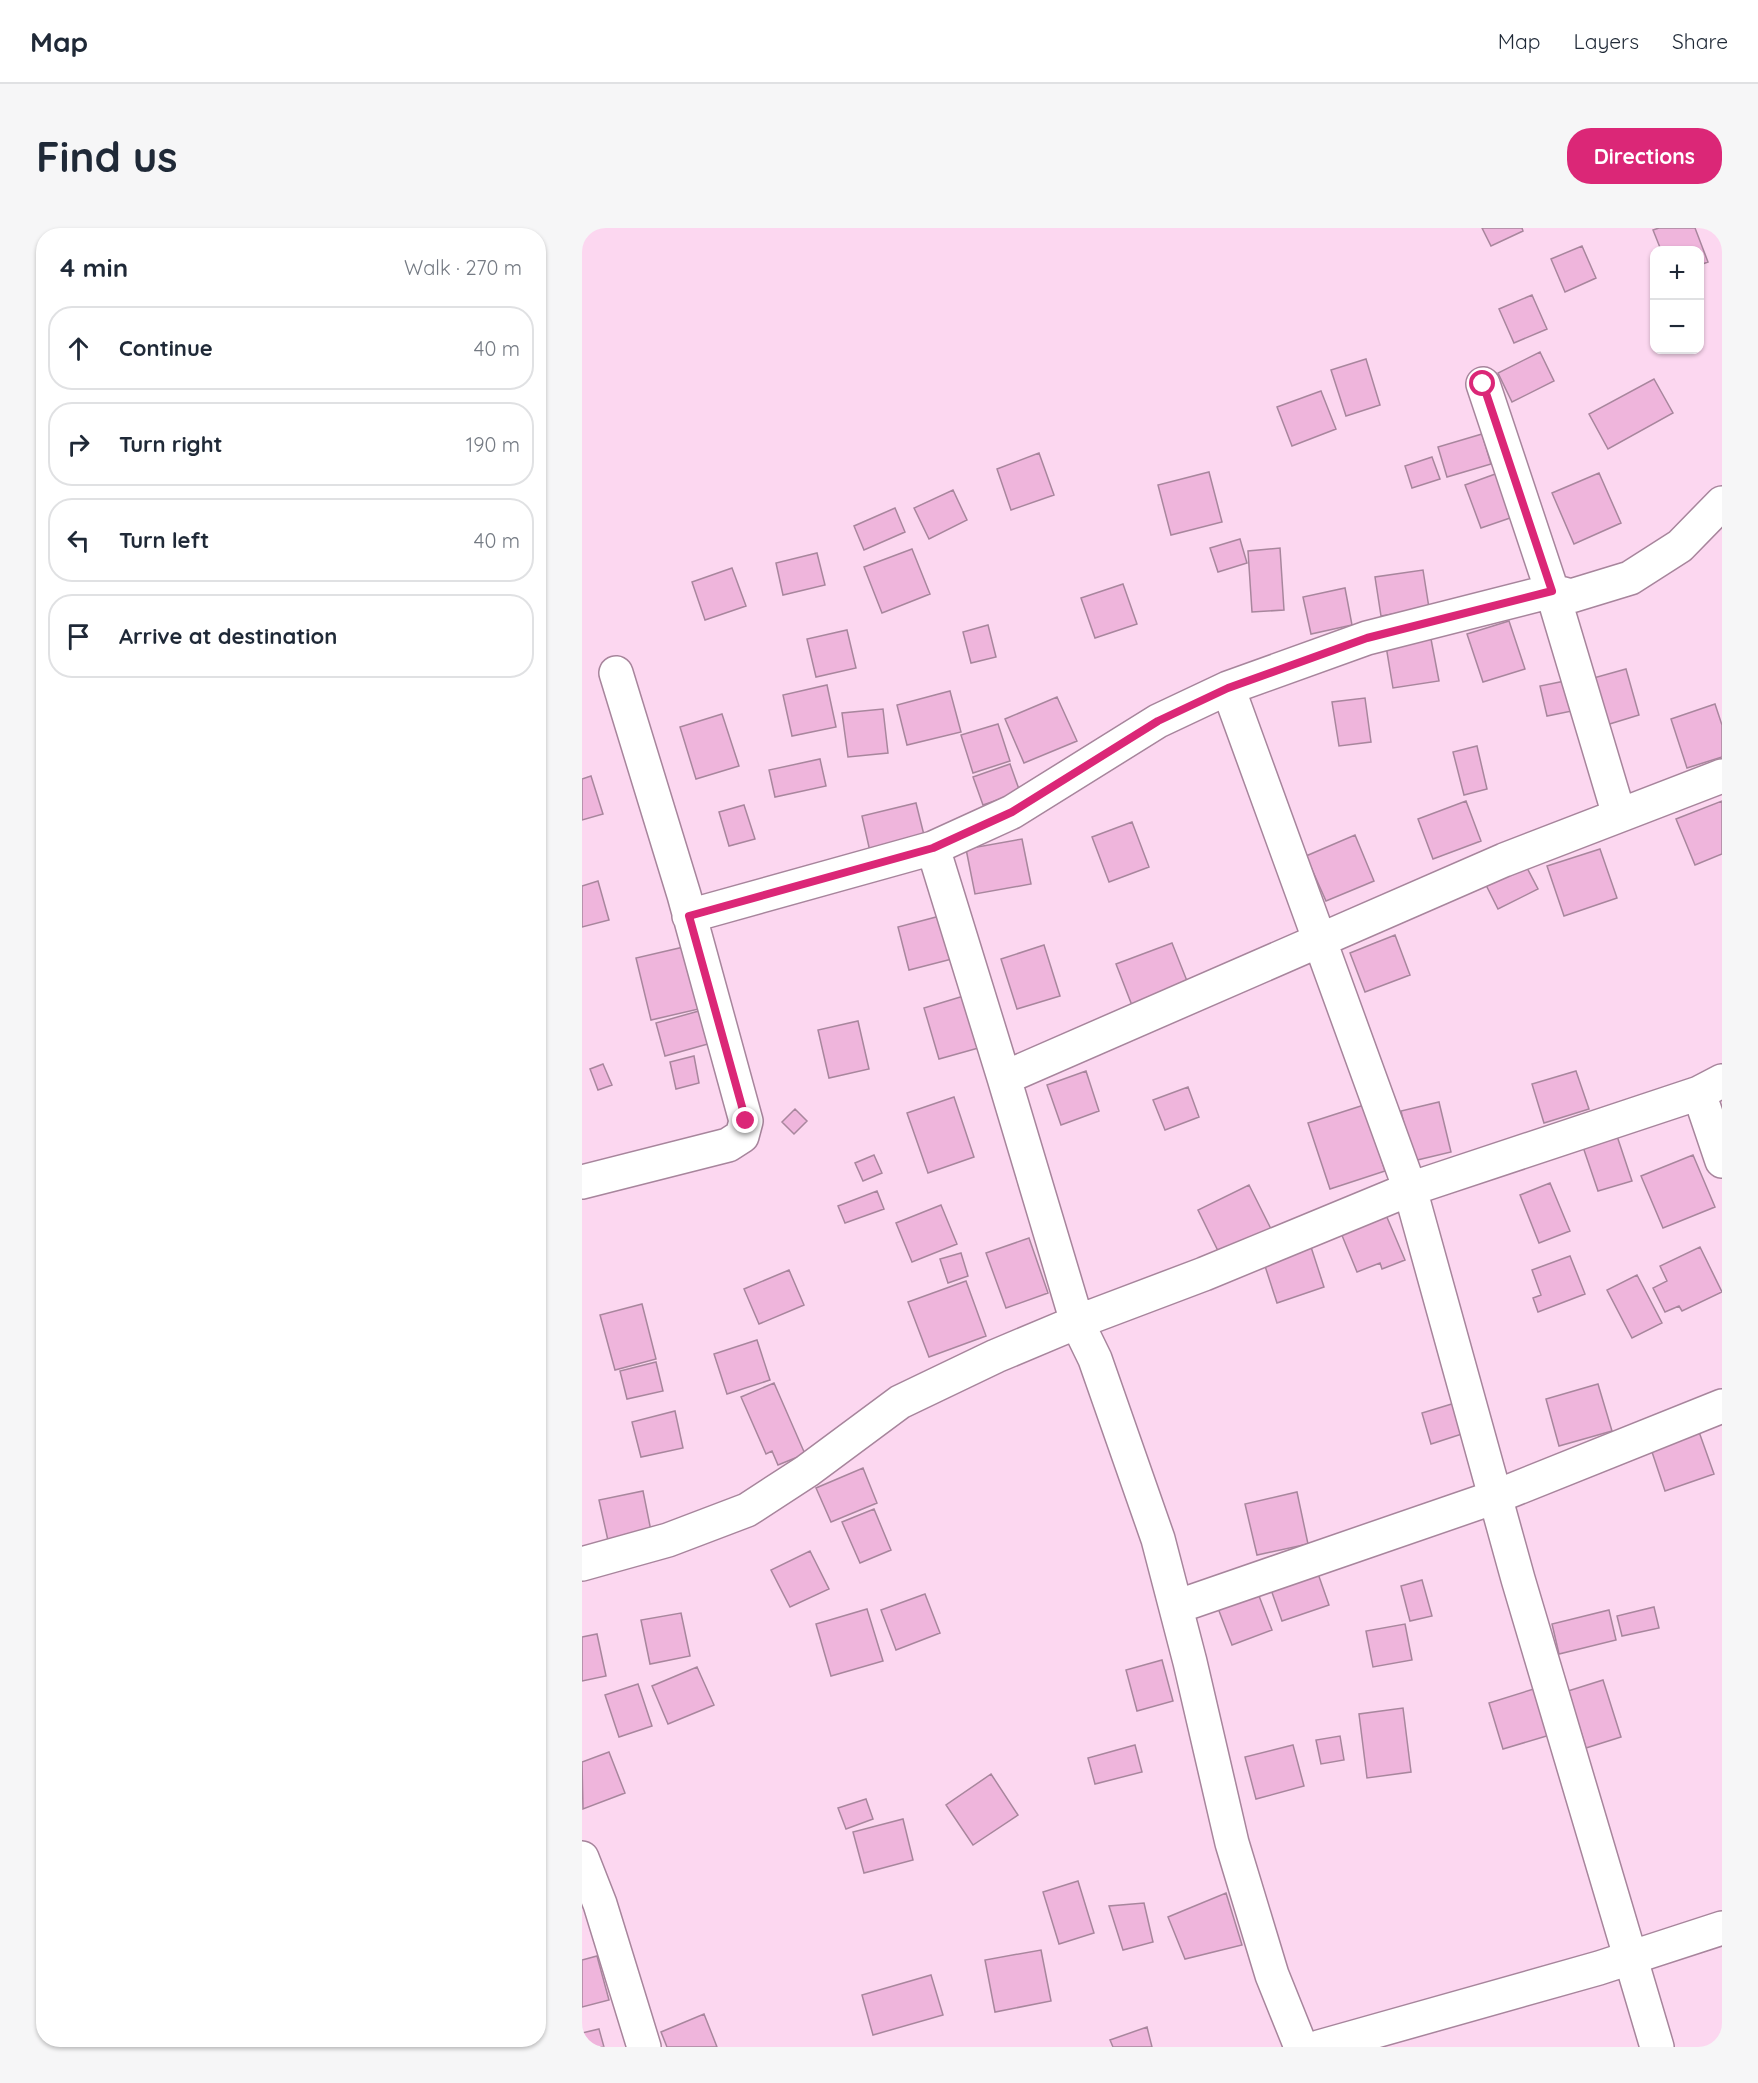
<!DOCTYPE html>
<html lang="en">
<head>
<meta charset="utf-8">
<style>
	:root { --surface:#fff; --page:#f6f6f7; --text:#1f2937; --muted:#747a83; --line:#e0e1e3; --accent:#db2777 }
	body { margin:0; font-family:Quicksand,sans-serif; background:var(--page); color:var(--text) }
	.controls { position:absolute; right:18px; top:18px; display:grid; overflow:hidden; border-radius:12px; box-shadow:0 2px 4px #0004 }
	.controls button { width:54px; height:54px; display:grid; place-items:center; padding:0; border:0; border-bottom:2px solid var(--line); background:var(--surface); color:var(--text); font:30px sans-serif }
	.stop { position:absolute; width:18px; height:18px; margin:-14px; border:4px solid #db2777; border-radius:50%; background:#fff }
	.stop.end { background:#db2777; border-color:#fff; box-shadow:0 2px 6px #0008 }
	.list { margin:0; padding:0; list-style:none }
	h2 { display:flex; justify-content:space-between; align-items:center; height:78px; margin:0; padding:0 24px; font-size:26px }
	h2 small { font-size:20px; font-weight:400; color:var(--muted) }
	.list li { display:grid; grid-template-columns:39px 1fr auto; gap:18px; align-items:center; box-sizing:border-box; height:84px; margin:0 12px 12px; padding:0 12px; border:2px solid var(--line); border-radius:24px }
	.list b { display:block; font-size:22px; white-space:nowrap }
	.list em { font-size:20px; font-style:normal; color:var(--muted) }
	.icon { flex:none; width:33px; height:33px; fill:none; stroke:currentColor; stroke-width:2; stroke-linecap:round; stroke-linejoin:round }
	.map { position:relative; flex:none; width:1140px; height:1819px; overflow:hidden; border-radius:24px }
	header { display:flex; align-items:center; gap:36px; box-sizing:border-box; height:84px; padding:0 30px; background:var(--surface); border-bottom:2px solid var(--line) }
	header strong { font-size:28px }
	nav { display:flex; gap:33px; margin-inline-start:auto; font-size:21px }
	.intro { display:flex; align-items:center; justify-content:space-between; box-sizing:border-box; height:144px; padding:0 36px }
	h1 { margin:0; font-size:42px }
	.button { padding:15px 27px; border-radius:24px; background:var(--accent); color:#fff; font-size:21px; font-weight:700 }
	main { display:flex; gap:36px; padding:0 36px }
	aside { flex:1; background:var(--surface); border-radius:24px; box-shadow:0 2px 4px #0004 }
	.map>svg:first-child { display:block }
</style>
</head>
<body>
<header>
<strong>Map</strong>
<nav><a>Map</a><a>Layers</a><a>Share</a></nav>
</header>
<div class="intro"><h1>Find us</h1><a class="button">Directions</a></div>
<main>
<aside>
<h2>4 min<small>Walk · 270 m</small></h2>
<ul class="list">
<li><svg class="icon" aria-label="ahead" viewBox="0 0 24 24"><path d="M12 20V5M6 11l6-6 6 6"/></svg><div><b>Continue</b></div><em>40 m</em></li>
<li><svg class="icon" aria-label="right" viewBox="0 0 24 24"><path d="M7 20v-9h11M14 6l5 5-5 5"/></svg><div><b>Turn right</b></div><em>190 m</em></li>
<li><svg class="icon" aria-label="left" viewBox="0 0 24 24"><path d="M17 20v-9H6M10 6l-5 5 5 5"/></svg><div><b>Turn left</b></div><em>40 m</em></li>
<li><svg class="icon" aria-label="arrive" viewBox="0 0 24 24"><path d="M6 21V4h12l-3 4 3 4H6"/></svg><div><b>Arrive at destination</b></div></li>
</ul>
</aside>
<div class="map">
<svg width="1140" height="1819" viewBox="0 0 1140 1819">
	<rect width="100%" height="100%" fill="#fcd7f0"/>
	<!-- building -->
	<path fill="#efb5dc" stroke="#a8869d" stroke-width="1.5" d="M900 0H940L941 3 909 18Z
		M1077 0H1113L1126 34 1118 37V22H1079L1071 2Z
		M1000 18 1014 50 983 64 969 31Z
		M950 67 965 101 932 115 917 81Z
		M958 124 972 153 930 174 916 145Z
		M784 131 798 177 764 188 749 142Z
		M1072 151 1091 185 1026 221 1007 186Z
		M739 163 754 201 710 218 695 179Z
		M900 206 909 236 865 249 856 219Z
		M457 225 472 267 429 282 415 241Z
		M850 229 858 251 830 260 823 238Z
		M627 244 640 294 589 307 576 257Z
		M916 245 931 289 899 300 883 257Z
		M1017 245 1039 295 992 316 970 265Z
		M371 262 385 292 347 311 332 280Z
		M313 280 323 304 282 322 272 298Z
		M658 311 665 335 636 344 628 320Z
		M698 320 702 382 670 384 666 323Z
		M330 321 348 366 300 385 282 339Z
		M235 325 243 357 201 367 194 335Z
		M150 340 164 378 123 392 110 354Z
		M841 342 847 380 799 388 793 349Z
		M541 356 555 396 513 410 499 370Z
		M763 360 770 397 729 406 721 369Z
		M927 393 943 441 901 454 885 406Z
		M406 397 414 429 389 435 381 404Z
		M265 402 274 440 234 449 225 411Z
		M849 411 857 453 811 460 804 418Z
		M1044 441 1057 487 1021 498 1008 451Z
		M983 453 990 483 965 488 958 458Z
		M245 457 254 499 210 508 201 467Z
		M368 463 379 504 325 517 315 477Z
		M475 469 495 513 442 535 423 491Z
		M783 470 789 514 757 518 750 474Z
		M1133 476 1140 497V529L1105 540 1089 491Z
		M301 481 306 525 266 529 260 485Z
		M140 486 157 538 114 551 98 499Z
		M416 496 428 533 391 545 379 507Z
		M895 518 905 561 882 567 871 524Z
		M238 531 244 558 193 569 187 542Z
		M428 536 438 564 401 577 391 549Z
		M9 548 21 586 0 592V551Z
		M884 573 899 613 851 631 836 591Z
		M1140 573V626L1113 637 1094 591Z
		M334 575 344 615 289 628 280 588Z
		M162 577 173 611 147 618 137 584Z
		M550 594 567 639 527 654 510 609Z
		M773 607 792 653 744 673 724 628Z
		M440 611 449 656 393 666 384 621Z
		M1018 621 1035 670 982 688 965 638Z
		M942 634 956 661 916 681 902 653Z
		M16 653 27 692 0 699V658Z
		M358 688 370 731 327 742 316 699Z
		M813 707 828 747 783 764 768 725Z
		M590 715 607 758 551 780 534 736Z
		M462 717 478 768 435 781 419 731Z
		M106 718 121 780 69 792 54 730Z
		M385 767 400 819 357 831 342 780Z
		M124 781 133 814 83 828 74 795Z
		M276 793 287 841 247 850 236 802Z
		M112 828 117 855 94 861 88 834Z
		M21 836 30 857 16 862 8 841Z
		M504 843 517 883 479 897 465 857Z
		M994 843 1007 881 962 895 950 856Z
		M606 859 617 889 583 902 571 872Z
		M372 869 392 929 346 945 325 885Z
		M857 874 869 924 831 933 819 883Z
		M782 877 803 943 748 961 726 895Z
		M213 881 225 893 212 906 200 894Z
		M1034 905 1050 953 1016 963 1000 916Z
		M292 927 300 945 281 953 273 935Z
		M1111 927 1133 979 1081 1000 1059 948Z
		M968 955 988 1003 957 1015 938 967Z
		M667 957 690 1003 639 1029 616 982Z
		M295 963 302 981 263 995 256 978Z
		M359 977 375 1016 330 1034 314 995Z
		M804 987 823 1032 800 1041 798 1035 775 1044 759 1005Z
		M447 1010 466 1065 424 1080 404 1025Z
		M729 1019 742 1059 695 1075 682 1035Z
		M1118 1019 1140 1064 1100 1083 1097 1078 1083 1084 1071 1060 1085 1053 1078 1038Z
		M379 1025 386 1048 366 1055 358 1031Z
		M988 1028 1003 1066 956 1084 951 1070 959 1067 950 1042Z
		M207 1042 222 1077 177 1096 162 1061Z
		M1055 1047 1080 1095 1050 1110 1025 1062Z
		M384 1053 404 1108 347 1129 326 1074Z
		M60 1076 74 1131 33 1142 18 1087Z
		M175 1112 188 1152 145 1166 132 1126Z
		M74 1134 81 1163 45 1171 38 1143Z
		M192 1155 223 1226 196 1237 190 1223 184 1226 159 1169Z
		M1016 1156 1030 1203 977 1218 964 1171Z
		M873 1175 883 1205 849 1216 840 1185Z
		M93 1183 101 1220 59 1229 50 1194Z
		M1116 1201 1132 1246 1083 1263 1068 1218Z
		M281 1240 295 1275 249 1294 234 1260Z
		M61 1263 70 1308 27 1317 17 1272Z
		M715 1264 726 1316 675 1327 663 1276Z
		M292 1281 309 1322 278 1335 260 1294Z
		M228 1323 247 1361 208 1379 189 1342Z
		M734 1340 747 1377 700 1393 687 1356Z
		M840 1352 850 1388 828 1393 819 1358Z
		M674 1360 690 1402 650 1417 634 1375Z
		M343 1366 358 1405 314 1422 299 1382Z
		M1072 1379 1077 1400 1040 1408 1035 1388Z
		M285 1381 301 1433 249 1448 234 1396Z
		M1027 1382 1034 1412 977 1426 970 1396Z
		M99 1385 108 1428 68 1436 59 1392Z
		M823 1396 830 1432 791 1439 784 1403Z
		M15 1406 24 1448 0 1453V1409Z
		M580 1432 591 1473 555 1483 544 1442Z
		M115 1439 132 1477 86 1496 70 1458Z
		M1021 1452 1039 1509 1004 1520 986 1463Z
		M56 1456 70 1498 37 1509 23 1467Z
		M955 1460 968 1507 921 1521 907 1475Z
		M821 1480 829 1544 785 1550 777 1486Z
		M758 1508 762 1532 739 1536 734 1512Z
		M553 1517 560 1544 513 1556 506 1530Z
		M711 1517 722 1558 674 1571 663 1529Z
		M27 1524 43 1565 1 1581 0 1534Z
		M409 1546 436 1587 391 1617 364 1577Z
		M284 1571 291 1591 264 1601 256 1580Z
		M321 1591 331 1632 282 1645 271 1604Z
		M496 1653 512 1705 477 1716 461 1664Z
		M644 1665 660 1717 603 1731 586 1689Z
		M562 1675 571 1714 541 1722 527 1678Z
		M459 1722 469 1773 413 1784 403 1732Z
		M15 1728 27 1772 0 1779V1732Z
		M349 1747 361 1787 291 1807 280 1767Z
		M122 1786 135 1819H85L79 1804Z
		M565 1799 570 1819H531L528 1812Z
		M17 1801 22 1819H0V1805Z"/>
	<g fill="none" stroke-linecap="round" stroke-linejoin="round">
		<!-- minor casing -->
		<g stroke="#a7859c" stroke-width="36">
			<path id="minor" d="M901 156 970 363 1037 587
				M646 460 828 961 936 1351 1075 1819
				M351 620 422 850 495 1094 513 1131 576 1311 608 1434 650 1615 690 1747 719 1819
				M107 688 351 620 430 584 576 493 646 460 785 410 970 363 989 368 1048 350 1098 318 1140 275
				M422 850 922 632 1140 548
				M1117 865 1140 933
				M0 954 146 917 160 908 164 893 102 667 34 445
				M0 1336 86 1312 165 1282 225 1243 318 1174 414 1128 495 1094 622 1046 828 961 1117 865 1140 853
				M594 1379 913 1269 1140 1178
				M0 1630 18 1676 62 1819
				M737 1819 1017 1740 1140 1700"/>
		</g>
		<!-- minor -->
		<use href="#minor" stroke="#fff" stroke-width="33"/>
	</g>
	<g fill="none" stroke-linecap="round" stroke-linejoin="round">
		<!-- route -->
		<path stroke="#db2777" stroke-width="8" d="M164 893 107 688 351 620 430 584 576 493 646 460 785 410 970 363 901 156"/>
	</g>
</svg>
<div class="controls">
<button>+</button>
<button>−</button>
</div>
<div class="stop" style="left:901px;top:156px"></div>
<div class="stop end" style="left:164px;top:893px"></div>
</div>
</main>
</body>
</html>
